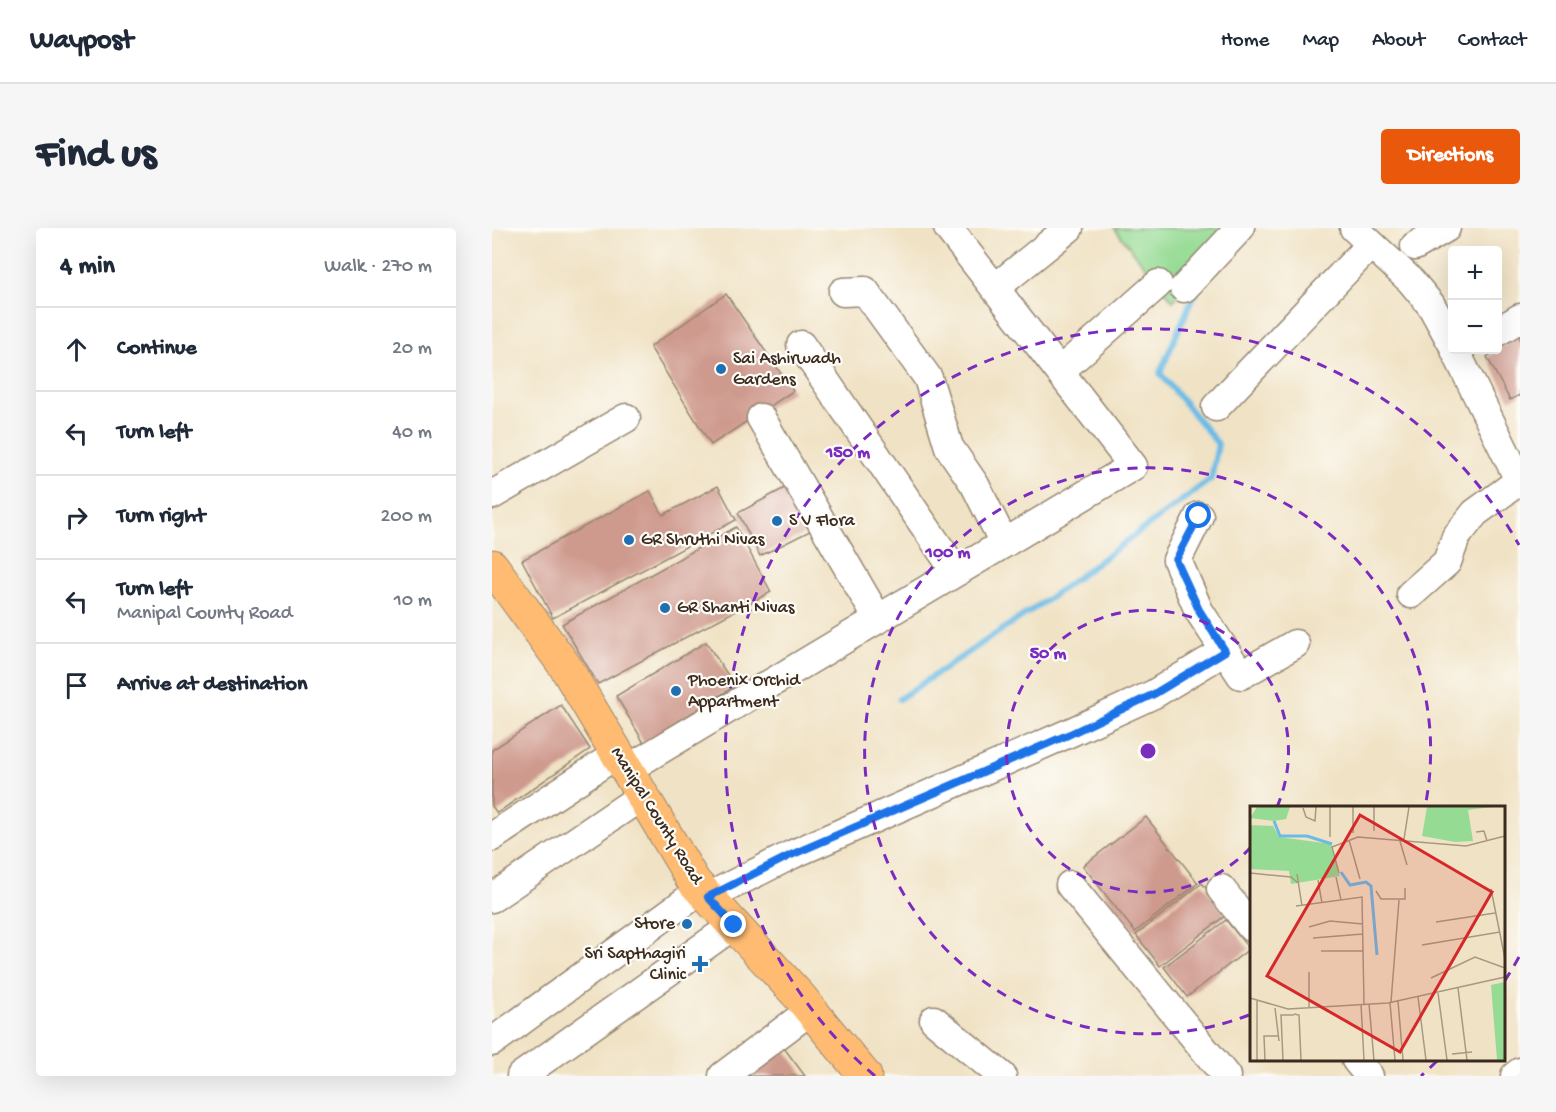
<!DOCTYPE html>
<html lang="en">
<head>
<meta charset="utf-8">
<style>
	:root { --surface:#fff; --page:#f6f6f7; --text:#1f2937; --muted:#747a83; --line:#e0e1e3; --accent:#ea580c }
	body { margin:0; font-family:"Gochi Hand",sans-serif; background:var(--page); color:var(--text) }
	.controls { position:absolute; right:18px; top:18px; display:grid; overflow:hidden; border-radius:6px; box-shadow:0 6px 24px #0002 }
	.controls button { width:54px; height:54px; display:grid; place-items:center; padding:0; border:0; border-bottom:2px solid var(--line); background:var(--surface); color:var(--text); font:30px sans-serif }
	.stop { position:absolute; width:18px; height:18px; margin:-14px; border:4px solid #1a73e8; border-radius:50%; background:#fff }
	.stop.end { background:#1a73e8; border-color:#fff; box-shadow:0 2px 6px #0008 }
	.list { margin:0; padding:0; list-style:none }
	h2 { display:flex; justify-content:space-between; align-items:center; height:78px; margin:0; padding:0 24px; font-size:26px }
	h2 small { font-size:20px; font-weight:400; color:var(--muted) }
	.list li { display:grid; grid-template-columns:39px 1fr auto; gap:18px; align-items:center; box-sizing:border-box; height:84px; padding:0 24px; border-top:2px solid var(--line) }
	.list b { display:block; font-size:22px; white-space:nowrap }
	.list p { margin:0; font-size:20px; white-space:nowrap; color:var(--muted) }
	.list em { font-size:20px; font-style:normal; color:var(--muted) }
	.icon { flex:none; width:33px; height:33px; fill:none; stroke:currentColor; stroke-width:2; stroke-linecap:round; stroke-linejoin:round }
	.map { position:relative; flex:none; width:1028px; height:848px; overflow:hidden; border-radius:6px }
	header { display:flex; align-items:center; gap:36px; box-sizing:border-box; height:84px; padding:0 30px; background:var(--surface); border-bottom:2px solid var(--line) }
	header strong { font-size:28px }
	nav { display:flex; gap:33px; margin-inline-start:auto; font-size:21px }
	.intro { display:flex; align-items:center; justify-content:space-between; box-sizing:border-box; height:144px; padding:0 36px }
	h1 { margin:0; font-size:42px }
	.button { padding:15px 27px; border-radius:6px; background:var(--accent); color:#fff; font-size:21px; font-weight:700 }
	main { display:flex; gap:36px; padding:0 36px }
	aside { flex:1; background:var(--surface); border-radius:6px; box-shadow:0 6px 24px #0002 }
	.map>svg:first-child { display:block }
</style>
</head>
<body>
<header>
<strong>Waypost</strong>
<nav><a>Home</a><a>Map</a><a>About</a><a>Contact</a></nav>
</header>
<div class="intro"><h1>Find us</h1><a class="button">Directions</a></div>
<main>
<aside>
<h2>4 min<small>Walk · 270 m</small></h2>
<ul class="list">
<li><svg class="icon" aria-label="ahead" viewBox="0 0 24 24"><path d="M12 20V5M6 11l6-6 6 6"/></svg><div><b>Continue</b></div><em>20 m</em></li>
<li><svg class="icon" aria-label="left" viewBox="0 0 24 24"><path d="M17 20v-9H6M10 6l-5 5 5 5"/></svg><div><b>Turn left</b></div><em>40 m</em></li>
<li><svg class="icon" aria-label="right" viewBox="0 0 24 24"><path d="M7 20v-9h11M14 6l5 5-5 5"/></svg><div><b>Turn right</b></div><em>200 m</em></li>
<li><svg class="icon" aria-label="left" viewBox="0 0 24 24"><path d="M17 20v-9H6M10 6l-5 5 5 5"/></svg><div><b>Turn left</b><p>Manipal County Road</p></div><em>10 m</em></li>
<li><svg class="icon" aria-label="arrive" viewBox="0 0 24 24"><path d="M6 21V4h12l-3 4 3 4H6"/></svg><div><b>Arrive at destination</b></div></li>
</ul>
</aside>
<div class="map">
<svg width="1028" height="848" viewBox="0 0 1028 848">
	<rect width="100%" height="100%" fill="#fdfcf7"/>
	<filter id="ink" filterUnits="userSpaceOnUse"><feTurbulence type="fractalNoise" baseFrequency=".0167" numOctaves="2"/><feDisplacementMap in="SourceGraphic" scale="12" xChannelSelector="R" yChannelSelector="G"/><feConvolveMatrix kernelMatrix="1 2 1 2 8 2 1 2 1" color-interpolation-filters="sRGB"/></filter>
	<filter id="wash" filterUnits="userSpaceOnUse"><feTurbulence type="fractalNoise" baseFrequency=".008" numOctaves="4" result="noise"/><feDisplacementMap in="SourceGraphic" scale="24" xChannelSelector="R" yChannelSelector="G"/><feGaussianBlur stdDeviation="1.35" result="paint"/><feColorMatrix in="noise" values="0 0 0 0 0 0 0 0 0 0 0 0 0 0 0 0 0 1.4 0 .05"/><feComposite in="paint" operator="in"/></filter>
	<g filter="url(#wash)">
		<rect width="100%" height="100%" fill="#f0e2c4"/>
		<!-- green -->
		<path fill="#96db94" stroke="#688259" stroke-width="1.5" d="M622 0H751L681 73Z"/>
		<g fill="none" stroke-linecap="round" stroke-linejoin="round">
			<!-- stream -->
			<path stroke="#6abbe5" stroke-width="6" d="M407 471 559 369 719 251 726 216 668 145 700 71 704 66"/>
		</g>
		<g id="blocks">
			<!-- building -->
			<path fill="#cf9a8e" d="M234 66 301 163 219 217 158 119Z
				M1028 105V167L1018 172 995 129Z
				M300 256 324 300 268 328 246 285Z
				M226 258 244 292 61 390 30 332 158 263 171 287Z
				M244 299 279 364 106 456 70 396Z
				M214 414 243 458 152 515 124 468Z
				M69 477 98 521 5 585 0 578V522Z
				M654 589 706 655 643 704 591 638Z
				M710 655 734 687 668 738 644 707Z
				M734 692 757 721 695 769 672 739Z
				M292 820 313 848H254Z"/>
		</g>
	</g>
	<g filter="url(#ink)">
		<use href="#blocks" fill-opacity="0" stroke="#968671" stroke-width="1.5"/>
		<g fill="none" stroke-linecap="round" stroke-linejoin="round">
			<!-- minor casing -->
			<g stroke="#968671" stroke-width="31">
				<path id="minor" d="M862 0 919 53 939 77 960 115
					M923 18 954 0
					M503 60 577 0
					M692 60 748 0
					M351 64 373 63 436 150 457 219 483 257 512 315
					M1005 104 1028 90
					M309 117 464 344
					M963 122 1028 254
					M568 143 666 56
					M724 179 879 16
					M0 267 134 190
					M707 288 685 332 707 383 749 447 803 416
					M919 366 955 334 964 309 983 285 1027 253
					M386 391 641 238 456 0
					M134 542 386 391 269 190
					M0 609 125 526
					M578 657 734 848
					M729 661 759 699
					M216 669 299 627 577 505 662 466 733 423
					M0 670 150 568
					M442 792 510 848
					M0 814 209 662
					M864 832 877 848
					M29 848 242 697
					M231 848 319 782
					M1023 848 1028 844"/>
			</g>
			<!-- major casing -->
			<g stroke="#968671" stroke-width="35">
				<path id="major" d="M0 338 73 438 202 654 308 769 373 848"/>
			</g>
			<!-- minor -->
			<use href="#minor" stroke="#fff" stroke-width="28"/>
			<!-- major -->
			<use href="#major" stroke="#febb71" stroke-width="33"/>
		</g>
	</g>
	<g fill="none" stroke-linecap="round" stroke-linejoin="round" filter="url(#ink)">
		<!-- route -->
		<path stroke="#1a73e8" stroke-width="8" d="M242 697 216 669 299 627 578 506 662 466 733 423 707 382 684 332 707 288"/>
	</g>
	<!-- distance rings -->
	<g fill="none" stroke="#7b2cbf" stroke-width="3" stroke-dasharray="10 8">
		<path d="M759 619A141 141 0 1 1 785 579"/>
		<path d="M757 787A283 283 0 1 1 933 579"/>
		<path d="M1027 729A424 424 0 0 1 1012 754M945 833A424 424 0 0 1 929 848M383 848A424 424 0 1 1 1027 317"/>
	</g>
	<!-- markers -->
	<g fill="#1f6fb2" stroke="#fdfcf7" stroke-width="2">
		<circle cx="229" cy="141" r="6"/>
		<circle cx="285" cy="293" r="6"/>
		<circle cx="137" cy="312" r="6"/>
		<circle cx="173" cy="380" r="6"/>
		<circle cx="184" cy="463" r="6"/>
		<circle cx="195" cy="696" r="6"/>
		<path d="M205 727h6v6h6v6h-6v6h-6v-6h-6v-6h6z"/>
	</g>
	<g text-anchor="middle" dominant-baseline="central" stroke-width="4.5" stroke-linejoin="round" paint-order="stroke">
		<!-- poi labels -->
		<g font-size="18" fill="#3b2a1e" stroke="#fdfcf7" text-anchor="start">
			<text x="241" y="131">Sai Ashirwadh<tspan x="241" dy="21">Gardens</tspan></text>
			<text x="297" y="293">S V Flora</text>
			<text x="149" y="312">GR Shruthi Nivas</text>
			<text x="185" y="380">GR Shanti Nivas</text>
			<text x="196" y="453">Phoenix Orchid<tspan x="196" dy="21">Appartment</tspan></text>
			<text x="183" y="696" text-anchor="end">Store</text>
			<text x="194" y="726" text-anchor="end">Sri Sapthagiri<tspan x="194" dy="21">Clinic</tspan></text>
		</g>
		<!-- street labels -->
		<g font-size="18" fill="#3b2a1e" stroke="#fdfcf7">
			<text transform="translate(164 588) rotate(58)">Manipal County Road</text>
		</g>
	</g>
	<!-- overview -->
	<g transform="translate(758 578)">
		<rect width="255" height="255" fill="#f0e2c4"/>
		<path d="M7 1H40L36 13 24 15 0 12ZM177 1H242L218 4 223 35 205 36 172 30ZM0 19 23 20 29 31 81 38 90 70 41 78 39 65 0 63ZM255 176V254H247L241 179Z" fill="#96db94"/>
		<path fill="none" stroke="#6abbe5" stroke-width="3" d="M24 15 30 30H57L82 38M91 66 100 79 116 76 121 80 127 149"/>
		<path fill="none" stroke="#a89882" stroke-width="1.5" d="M103 1V27M124 1V25M53 2 56 11 65 15 66 1M226 26 234 25 237 35M80 31V1M149 32 157 59M154 33 159 1M99 34 110 73M0 67 41 71 48 77M89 67 82 41 108 31 216 40 255 30M47 68 52 100M86 71 91 94M68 74 72 97M241 83 255 153M126 85 131 93H155V82M46 100 112 91 113 145M186 116 245 107M59 121 80 115 113 118M63 132 113 128M172 139 250 126M71 145H113L114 198M181 172 225 151 255 162M208 182 217 254M188 187 197 254M168 191 176 254M0 192 38 203 138 197 255 171M7 195V254M148 195 153 254M141 196 149 94M140 197 145 254M111 198 114 254M119 198 124 254M25 202 29 235M59 202V166M44 208 49 209 51 254M202 248 222 246M15 254 14 230H29M33 254 31 209H44"/>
		<path fill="#d62828" fill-opacity="0.15" stroke="#d62828" stroke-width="3" d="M110 9 242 86 150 246 17 170Z"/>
		<rect width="255" height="255" fill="none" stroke="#3b2a1e" stroke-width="3"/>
	</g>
	<circle cx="656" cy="523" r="9" fill="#7b2cbf" stroke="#fdfcf7" stroke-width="3"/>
	<g font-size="18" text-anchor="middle" font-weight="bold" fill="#7b2cbf" stroke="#fdfcf7" stroke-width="4.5" stroke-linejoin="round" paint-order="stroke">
		<text x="356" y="229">150 m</text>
		<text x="456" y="329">100 m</text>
		<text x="556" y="430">50 m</text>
	</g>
</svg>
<div class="controls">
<button>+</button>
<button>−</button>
</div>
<div class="stop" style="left:707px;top:288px"></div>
<div class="stop end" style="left:242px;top:697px"></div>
</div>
</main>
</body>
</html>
